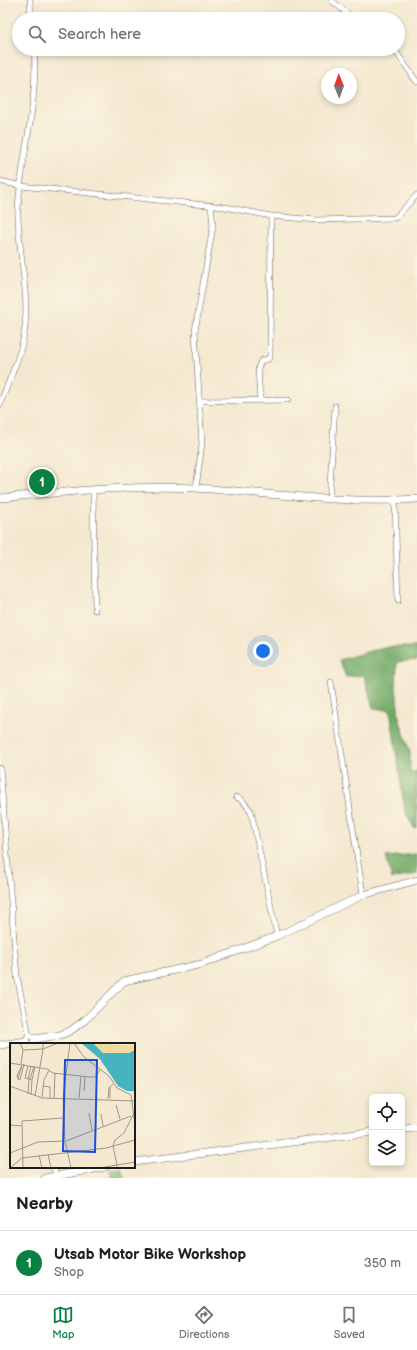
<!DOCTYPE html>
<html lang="en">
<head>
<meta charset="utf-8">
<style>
	:root { --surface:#fff; --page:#f6f6f6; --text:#202124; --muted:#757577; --line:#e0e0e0; --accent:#0b8043 }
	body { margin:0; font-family:"Balsamiq Sans",sans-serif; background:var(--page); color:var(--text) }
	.controls { position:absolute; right:12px; bottom:12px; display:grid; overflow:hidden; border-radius:6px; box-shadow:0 2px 6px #0003 }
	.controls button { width:36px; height:36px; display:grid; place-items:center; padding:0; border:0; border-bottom:1px solid var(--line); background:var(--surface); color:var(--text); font:20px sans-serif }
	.compass { position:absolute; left:321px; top:68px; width:36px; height:36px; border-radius:50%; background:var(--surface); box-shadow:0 2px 6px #0003; rotate:359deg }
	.you { position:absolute; left:263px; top:651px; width:14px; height:14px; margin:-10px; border:3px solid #fff; border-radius:50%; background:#1a73e8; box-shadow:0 0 0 6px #1a73e833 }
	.badge { display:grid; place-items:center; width:26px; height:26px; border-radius:50%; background:var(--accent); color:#fff; font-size:13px; font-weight:700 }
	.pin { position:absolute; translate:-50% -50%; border:2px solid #fff; box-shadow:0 1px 4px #0006 }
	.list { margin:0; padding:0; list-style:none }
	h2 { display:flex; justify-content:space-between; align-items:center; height:52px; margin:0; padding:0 16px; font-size:17px }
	h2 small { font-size:13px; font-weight:400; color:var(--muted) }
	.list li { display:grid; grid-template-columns:26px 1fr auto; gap:12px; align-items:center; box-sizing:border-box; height:64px; padding:0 16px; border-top:1px solid var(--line) }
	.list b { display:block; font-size:15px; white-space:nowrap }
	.list p { margin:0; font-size:13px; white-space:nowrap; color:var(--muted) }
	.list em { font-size:13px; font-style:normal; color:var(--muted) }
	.icon { flex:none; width:22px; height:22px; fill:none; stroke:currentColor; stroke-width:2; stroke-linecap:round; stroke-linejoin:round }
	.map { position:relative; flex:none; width:417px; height:1178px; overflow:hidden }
	.search { position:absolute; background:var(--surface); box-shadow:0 2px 6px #0003; left:12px; right:12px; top:12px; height:44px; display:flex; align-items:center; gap:10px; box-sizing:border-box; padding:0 14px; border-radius:22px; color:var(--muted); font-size:15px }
	.sheet { height:116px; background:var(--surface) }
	nav { display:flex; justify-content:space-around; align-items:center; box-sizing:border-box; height:56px; border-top:1px solid var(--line); background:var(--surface); font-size:11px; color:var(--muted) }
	nav a { display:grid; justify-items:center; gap:2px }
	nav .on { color:var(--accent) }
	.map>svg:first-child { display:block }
</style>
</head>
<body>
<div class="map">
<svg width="417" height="1178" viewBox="0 0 417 1178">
	<rect width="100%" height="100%" fill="#fcf5e5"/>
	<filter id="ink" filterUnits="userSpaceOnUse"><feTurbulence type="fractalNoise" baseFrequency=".025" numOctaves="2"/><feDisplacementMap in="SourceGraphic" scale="8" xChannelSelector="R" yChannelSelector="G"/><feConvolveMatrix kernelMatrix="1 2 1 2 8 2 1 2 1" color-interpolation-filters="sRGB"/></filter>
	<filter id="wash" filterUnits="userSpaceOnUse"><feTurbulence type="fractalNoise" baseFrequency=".012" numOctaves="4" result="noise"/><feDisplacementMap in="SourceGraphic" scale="16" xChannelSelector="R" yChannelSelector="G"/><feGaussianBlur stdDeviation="0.9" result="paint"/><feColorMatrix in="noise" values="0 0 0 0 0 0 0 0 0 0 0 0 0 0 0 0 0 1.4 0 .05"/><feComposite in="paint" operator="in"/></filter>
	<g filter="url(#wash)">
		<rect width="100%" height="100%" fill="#f4e9d0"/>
		<!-- green -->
		<path fill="#8dc578" stroke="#54704a" d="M121 1168 124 1178H112L110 1169Z"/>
		<!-- forest -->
		<path fill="#72aa68" stroke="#476342" d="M384 647H417V660L397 662 396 686 399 718 410 752V773L417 771V827L414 828 405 811 390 710 373 708 364 675 346 677 339 660Z
			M417 854V874L392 879 386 857Z"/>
	</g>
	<g filter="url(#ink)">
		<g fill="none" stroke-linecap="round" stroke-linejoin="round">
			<!-- street casing -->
			<g stroke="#68645b" stroke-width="6">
				<path id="street" d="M30 0 31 19
					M331 0 354 19
					M394 49 417 82
					M0 181 21 186 225 207 271 216 317 220 395 218 417 195
					M260 400 258 368 261 361 268 359 270 356 271 216
					M200 401 288 400
					M0 405C7 383 19 362 23 339 32 299 17 250 18 209 21 156 39 102 34 49
					M196 488 202 444 195 331 213 226 211 205
					M93 490 95 610
					M329 500 335 406
					M395 501 398 601
					M331 682 363 895
					M0 768 17 976 29 1036
					M236 797 242 800 251 811 277 936
					M26 1040a4 4 0 1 1 8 0a4 4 0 1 1-8 0Z
					M54 1167 56 1178"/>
			</g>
			<!-- secondary casing -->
			<g stroke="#68645b" stroke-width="8">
				<path id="secondary" d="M0 498C65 492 131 485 196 488 270 493 343 504 417 499
					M34 1039 60 1035 70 1031 85 1020 124 981 202 964 277 936 363 895 417 880
					M0 1045 26 1041
					M402 1129 417 1128
					M134 1162 372 1132
					M45 1178 105 1167"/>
			</g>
			<!-- street -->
			<use href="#street" stroke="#fff" stroke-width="5"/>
			<!-- secondary -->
			<use href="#secondary" stroke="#fff" stroke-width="7"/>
		</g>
	</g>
	<!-- overview -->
	<g transform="translate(10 1043)">
		<rect width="125" height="125" fill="#f4e9d0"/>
		<path d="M83 0 125 3V7L119 10H93Z" fill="#eeda9e"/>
		<path d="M71 0H83L93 10H119L125 7V48H117L108 43 90 16Z" fill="#45b4c0"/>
		<path fill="none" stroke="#9e9788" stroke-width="1" d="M10 0 13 7 11 21M33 0V6L48 0M64 0 74 14 99 33 107 45 121 52 125 82M13 7 33 6 25 53M0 20 37 26 43 30 79 34H85L90 27M18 23 15 35 22 37 21 52M8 36 7 32 12 23M18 36 21 23M20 36 24 23M10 37 8 36 12 22M10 37 14 21M22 37 25 24M0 43 32 55 125 58M33 43 40 44V55M74 48 75 34M18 51 19 36M32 54 34 37 39 27M69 55 71 33M100 55V44L103 41M44 56 45 30M98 56 99 44M106 62 110 76M125 68 114 90 105 97 103 103 107 122 125 119M79 70 82 87M91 71 93 83M0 82 12 83M55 97 53 55 60 0M55 98 61 125M56 98 121 73M0 110 28 99 55 98M38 111 41 125M29 112 32 125M0 125 12 115 96 105 125 97M13 125 12 78 53 75M89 125 107 122V125"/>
		<path fill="#1d4ed8" fill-opacity="0.15" stroke="#1d4ed8" stroke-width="2" d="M55 17H87L85 109 53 108Z"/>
		<rect width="125" height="125" fill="none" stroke="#1c1c1c" stroke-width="2"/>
	</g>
</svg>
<div class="controls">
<button><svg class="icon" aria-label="locate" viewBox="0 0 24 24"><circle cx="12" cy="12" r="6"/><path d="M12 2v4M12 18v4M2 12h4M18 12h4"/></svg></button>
<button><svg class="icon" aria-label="layers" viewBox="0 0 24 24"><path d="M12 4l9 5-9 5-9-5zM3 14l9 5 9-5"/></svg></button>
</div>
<svg class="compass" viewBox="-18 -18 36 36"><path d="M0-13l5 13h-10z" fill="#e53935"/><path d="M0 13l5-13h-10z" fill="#757577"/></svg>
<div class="you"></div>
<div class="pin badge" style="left:42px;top:482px">1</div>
<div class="search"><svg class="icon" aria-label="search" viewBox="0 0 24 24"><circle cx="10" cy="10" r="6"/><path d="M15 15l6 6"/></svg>Search here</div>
</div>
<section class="sheet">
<h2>Nearby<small></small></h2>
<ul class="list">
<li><span class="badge">1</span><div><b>Utsab Motor Bike Workshop</b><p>Shop</p></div><em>350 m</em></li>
</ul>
</section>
<nav>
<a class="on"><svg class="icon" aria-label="map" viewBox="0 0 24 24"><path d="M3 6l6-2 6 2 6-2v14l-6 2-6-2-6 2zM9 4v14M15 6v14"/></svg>Map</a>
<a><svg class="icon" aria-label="directions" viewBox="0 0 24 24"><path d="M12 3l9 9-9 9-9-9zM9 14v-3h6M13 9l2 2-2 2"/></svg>Directions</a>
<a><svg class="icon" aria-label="saved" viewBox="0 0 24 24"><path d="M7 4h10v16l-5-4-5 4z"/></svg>Saved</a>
</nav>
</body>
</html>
